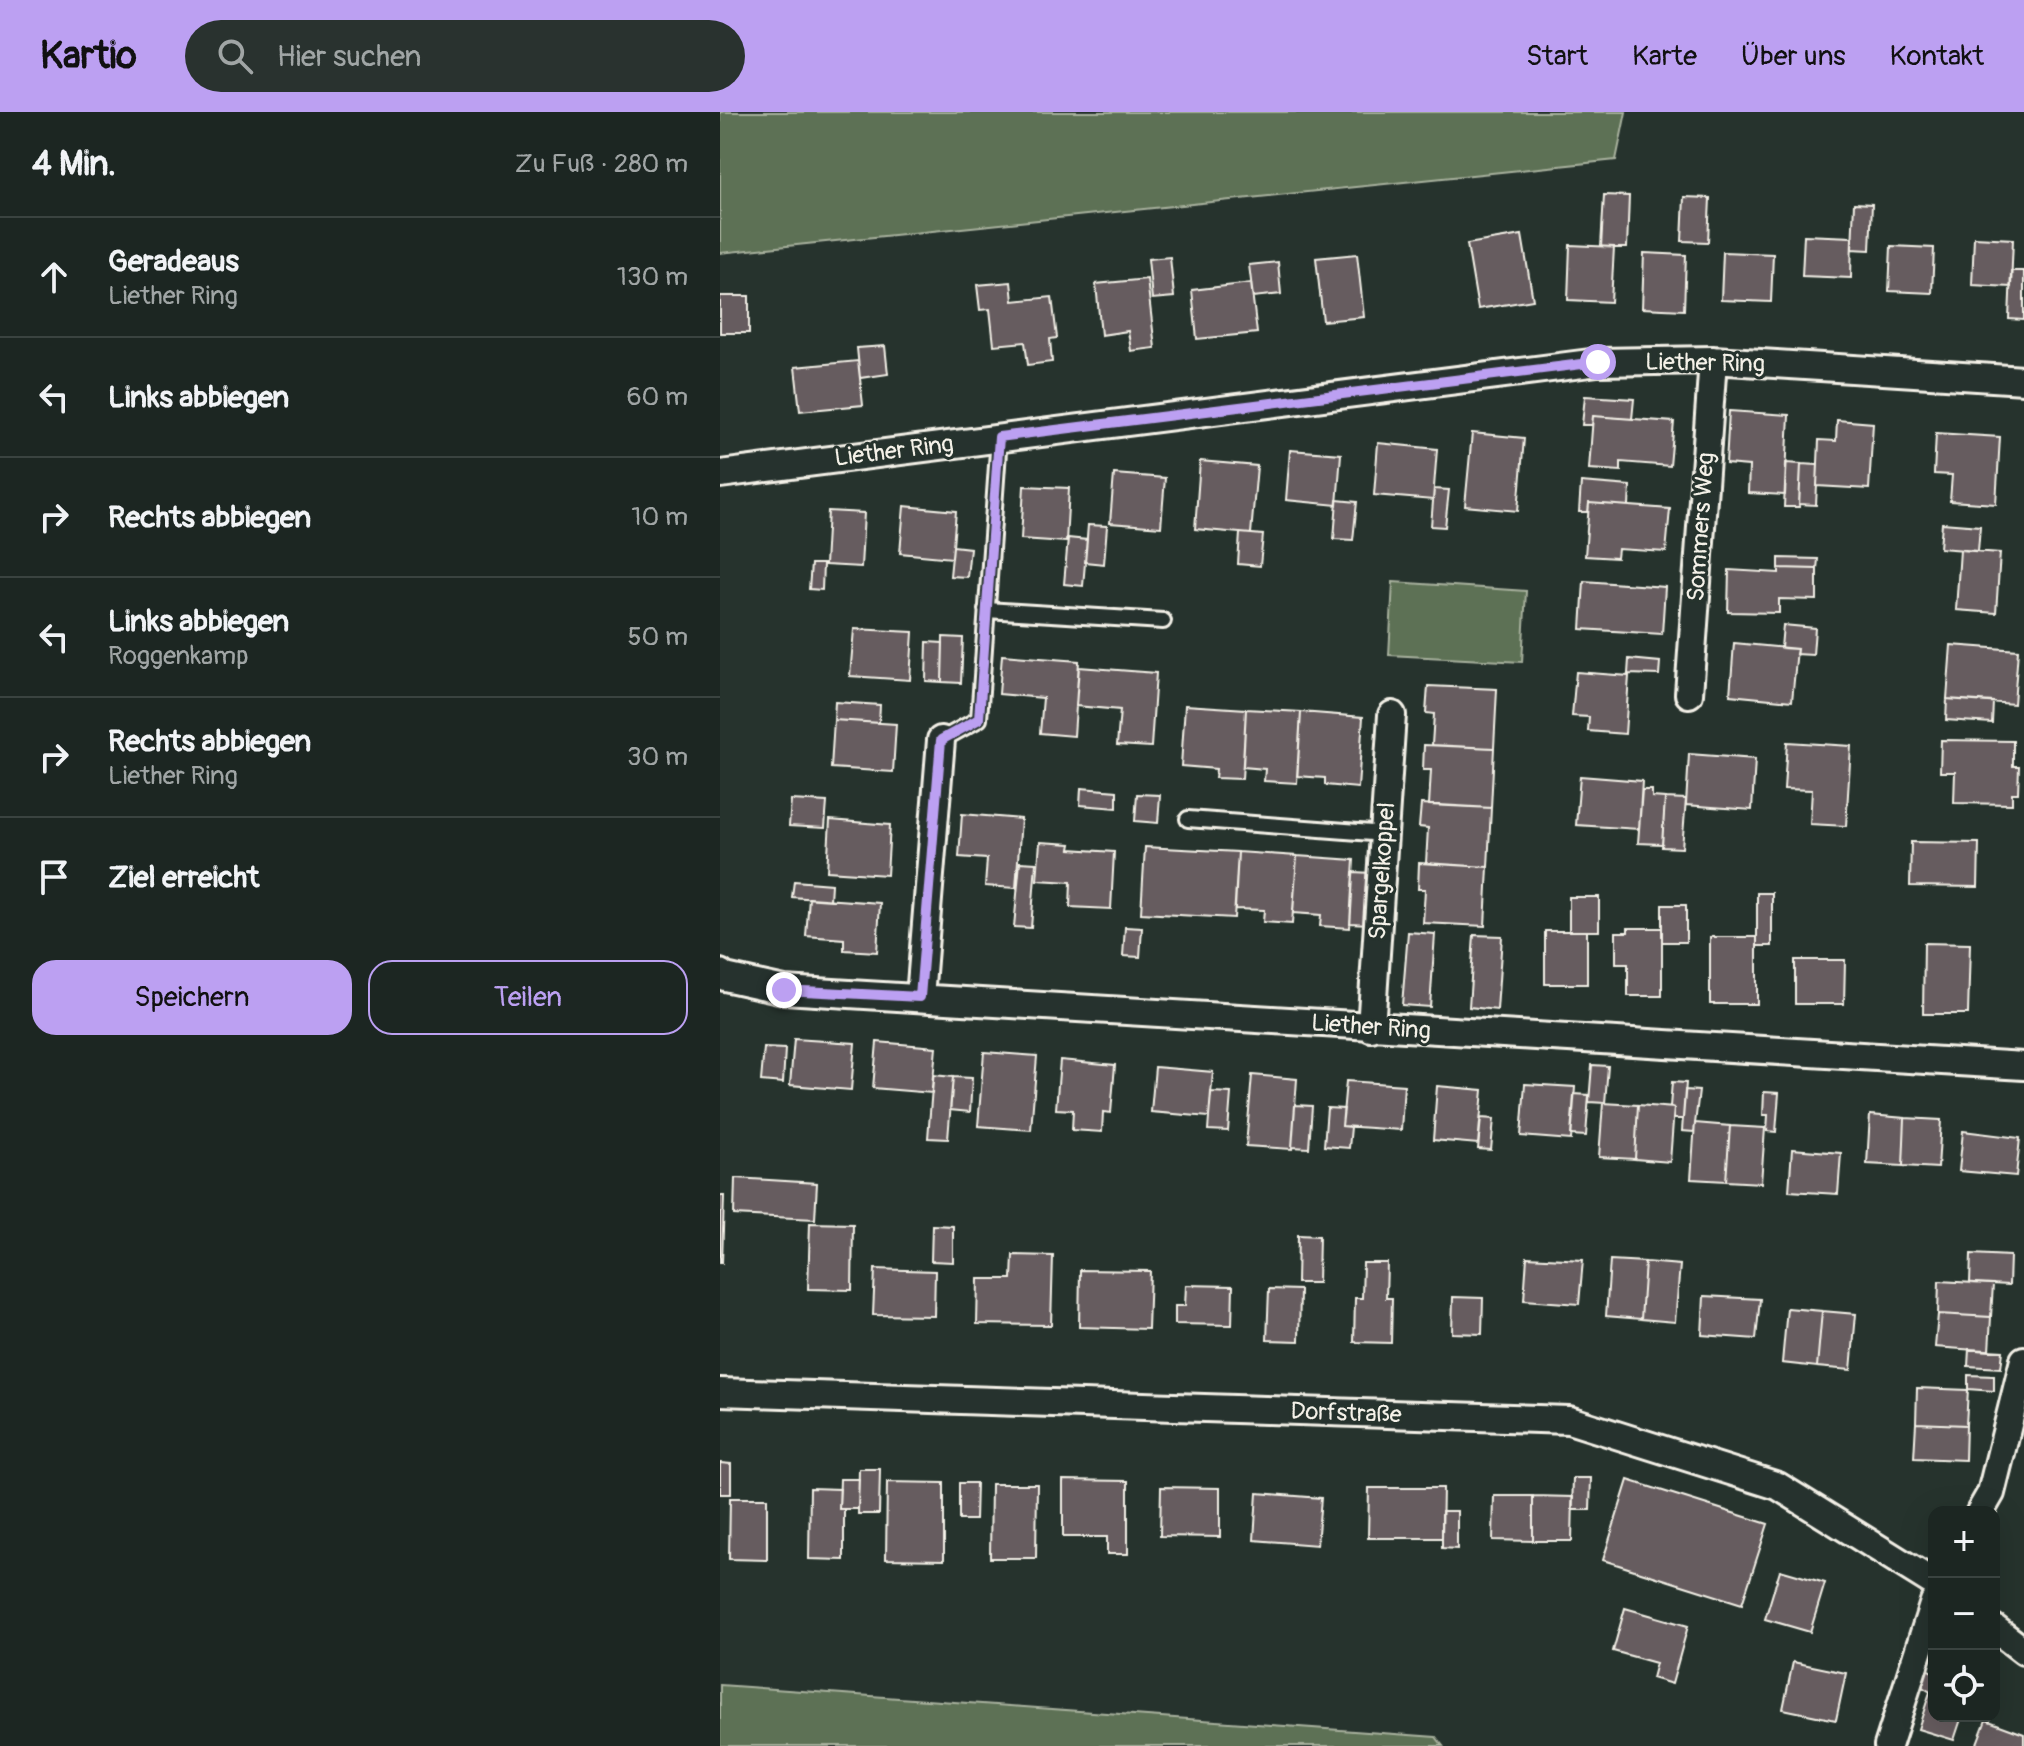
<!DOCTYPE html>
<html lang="de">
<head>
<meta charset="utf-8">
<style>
	:root { --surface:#1c2622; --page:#29322f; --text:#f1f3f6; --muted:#a0a5a5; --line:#3a4340; --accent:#bca0f2 }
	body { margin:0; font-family:Pangolin,sans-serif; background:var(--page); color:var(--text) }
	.controls { position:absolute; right:24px; bottom:24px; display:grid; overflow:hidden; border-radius:16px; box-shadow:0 8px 32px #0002 }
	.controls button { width:72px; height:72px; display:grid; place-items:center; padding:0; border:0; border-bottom:2px solid var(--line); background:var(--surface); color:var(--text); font:40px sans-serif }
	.stop { position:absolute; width:24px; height:24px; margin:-18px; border:6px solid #bca0f2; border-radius:50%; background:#fff }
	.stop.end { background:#bca0f2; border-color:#fff; box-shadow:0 2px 8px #0008 }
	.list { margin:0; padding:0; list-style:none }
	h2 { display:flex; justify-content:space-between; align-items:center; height:104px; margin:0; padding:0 32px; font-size:34px }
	h2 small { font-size:26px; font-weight:400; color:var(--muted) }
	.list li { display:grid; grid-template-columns:52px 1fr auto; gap:24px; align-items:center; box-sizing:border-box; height:120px; padding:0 32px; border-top:2px solid var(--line) }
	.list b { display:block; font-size:30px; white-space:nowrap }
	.list p { margin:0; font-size:26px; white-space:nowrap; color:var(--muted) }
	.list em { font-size:26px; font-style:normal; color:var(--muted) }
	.actions { display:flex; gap:16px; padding:24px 32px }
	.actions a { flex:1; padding:18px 0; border:2px solid var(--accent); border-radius:24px; text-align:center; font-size:28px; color:var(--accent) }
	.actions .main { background:var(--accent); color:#111 }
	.icon { flex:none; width:44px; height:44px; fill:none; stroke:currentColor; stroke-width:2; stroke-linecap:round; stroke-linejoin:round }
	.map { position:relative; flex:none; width:1304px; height:1634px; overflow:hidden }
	header { display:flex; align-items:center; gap:48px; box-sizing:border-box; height:112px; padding:0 40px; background:var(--accent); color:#111 }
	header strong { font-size:38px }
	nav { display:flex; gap:44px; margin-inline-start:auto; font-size:28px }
	.search { width:560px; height:72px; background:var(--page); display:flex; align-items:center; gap:20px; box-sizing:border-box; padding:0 28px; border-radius:44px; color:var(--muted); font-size:30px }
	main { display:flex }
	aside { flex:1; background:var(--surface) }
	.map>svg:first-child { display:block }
</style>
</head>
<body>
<header>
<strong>Kartio</strong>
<div class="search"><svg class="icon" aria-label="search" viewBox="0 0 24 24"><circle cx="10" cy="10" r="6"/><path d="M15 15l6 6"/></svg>Hier suchen</div>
<nav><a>Start</a><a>Karte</a><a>Über uns</a><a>Kontakt</a></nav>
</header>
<main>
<aside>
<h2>4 Min.<small>Zu Fuß · 280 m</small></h2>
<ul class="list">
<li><svg class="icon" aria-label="ahead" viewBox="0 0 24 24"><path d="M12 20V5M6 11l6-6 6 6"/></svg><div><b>Geradeaus</b><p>Liether Ring</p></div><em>130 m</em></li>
<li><svg class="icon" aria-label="left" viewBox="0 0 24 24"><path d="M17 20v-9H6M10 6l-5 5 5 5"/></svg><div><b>Links abbiegen</b></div><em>60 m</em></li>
<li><svg class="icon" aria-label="right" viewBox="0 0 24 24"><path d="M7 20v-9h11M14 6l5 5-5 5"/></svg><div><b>Rechts abbiegen</b></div><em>10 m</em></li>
<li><svg class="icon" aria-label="left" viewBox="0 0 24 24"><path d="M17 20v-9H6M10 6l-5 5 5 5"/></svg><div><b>Links abbiegen</b><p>Roggenkamp</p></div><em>50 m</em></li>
<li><svg class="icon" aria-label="right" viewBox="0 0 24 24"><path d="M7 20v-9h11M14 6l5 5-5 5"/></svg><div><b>Rechts abbiegen</b><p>Liether Ring</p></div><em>30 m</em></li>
<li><svg class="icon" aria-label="arrive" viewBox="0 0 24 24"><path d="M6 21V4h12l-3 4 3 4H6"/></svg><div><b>Ziel erreicht</b></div></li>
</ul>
<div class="actions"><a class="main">Speichern</a><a>Teilen</a></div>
</aside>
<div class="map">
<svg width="1304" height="1634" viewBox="0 0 1304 1634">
	<rect width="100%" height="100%" fill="#26332d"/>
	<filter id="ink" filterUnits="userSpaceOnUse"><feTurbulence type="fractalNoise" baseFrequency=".0125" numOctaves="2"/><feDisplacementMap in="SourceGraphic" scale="16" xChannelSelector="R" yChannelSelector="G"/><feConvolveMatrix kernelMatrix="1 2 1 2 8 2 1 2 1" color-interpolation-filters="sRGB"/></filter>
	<g filter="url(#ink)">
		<!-- green -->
		<path fill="#5d7154" stroke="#a8b19e" stroke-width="2" d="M0 0H906L896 48 0 141Z
			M673 470 806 479 802 550 669 543Z
			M0 1573 716 1625 723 1634H0Z"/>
		<!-- building -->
		<path fill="#665b5e" stroke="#f4f1e8" stroke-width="2" d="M884 83 909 84 907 136 881 135Z
			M964 85 990 86 988 130 962 129Z
			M1134 91 1152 92 1150 138 1132 137Z
			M802 123 813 188 758 197 747 132Z
			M1084 123 1132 125 1131 166 1082 164Z
			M1254 125 1293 127 1291 175 1252 173Z
			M850 133 894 135 891 190 848 188Z
			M1171 134 1214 136 1212 181 1169 179Z
			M1003 140 1053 142 1051 190 1001 188Z
			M924 141 966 143 964 198 922 196Z
			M637 142 644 205 603 209 596 146Z
			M450 145 454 185 432 187 428 147Z
			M558 150 561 182 533 185 529 153Z
			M1291 159H1304V208L1289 207Z
			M427 167 435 236 411 239 408 219 381 223 376 172Z
			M291 170 293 189 332 185 337 226 330 227 332 250 308 253 305 230 274 233 270 197 260 198 257 173Z
			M531 171 537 221 477 227 472 178Z
			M0 184H29V221H0Z
			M165 234 168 262 140 266 137 236Z
			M138 249 143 293 80 299 75 255Z
			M865 284 914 287 912 307 873 304 872 313H862Z
			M1009 299 1069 303 1065 383 1028 381 1029 354 1006 352Z
			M873 304 954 310 950 354 901 350V359L869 357Z
			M1117 308 1153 311 1149 377 1097 374 1099 328 1116 329Z
			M752 321 804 326 798 399 745 394Z
			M1216 321 1280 325 1276 392 1230 389 1232 363 1214 362Z
			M658 331 717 337 713 388 654 383Z
			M570 338 621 342 617 393 566 388Z
			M480 349 537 354 531 422 475 417Z
			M1066 351 1081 352 1079 395H1064Z
			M1081 352 1098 353 1096 393 1079 392Z
			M394 362 445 366 441 415 390 411Z
			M861 370 910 374 909 394 869 391 868 400H859Z
			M304 374 349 376 346 430 301 427Z
			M714 377 729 378 725 415 711 414Z
			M617 388 637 390 633 428 614 427Z
			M869 391 950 397 946 440 898 437 897 446 865 444Z
			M184 394 236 399 232 446 180 441Z
			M108 399 144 401 141 455 105 453Z
			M1222 411 1260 414 1258 439 1220 436Z
			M368 413 387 414 384 452 365 450Z
			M520 421 543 423 540 454 518 452Z
			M348 426 367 428 363 474 344 472Z
			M233 434 250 436 247 465 230 464Z
			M1240 438 1280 441 1276 501 1236 498Z
			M1059 446 1098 447 1097 457 1059 456Z
			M91 452H103L102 478 89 477Z
			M1059 456 1097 457V488L1059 487V501L1008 500 1009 458 1059 461Z
			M864 469 945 475 942 522 861 517Z
			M1063 513 1095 516 1093 543 1076 542 1077 537 1061 536Z
			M134 517 193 520 190 568 130 564Z
			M223 525 243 526 241 571 222 570Z
			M207 530 223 531 222 570 206 569Z
			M1014 531 1077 537 1072 589 1010 583Z
			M1231 533 1298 538 1294 592 1227 587Z
			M282 543 359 549 354 624 320 621 323 586 279 582Z
			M909 547 940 550 939 563 908 562Z
			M359 555 436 561 431 635 397 633 400 598 356 594Z
			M856 560 909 564 905 622 868 619 869 605 852 604Z
			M708 574 777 577 774 636 712 633 714 602 706 601Z
			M1227 587 1273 590 1272 611 1226 608Z
			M115 590 160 593 159 611 114 608Z
			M465 593 526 597 522 667 495 666 496 657 461 654Z
			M526 597 581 600 577 671 544 669 545 657 523 655Z
			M581 600 643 605 638 676 605 673V666L577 664Z
			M114 608 176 612 173 660 111 656Z
			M1221 628 1293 629V654H1299L1298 681H1292V692L1234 691 1235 660H1220Z
			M1067 630 1131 634 1126 714 1090 712 1092 678 1064 677Z
			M704 633 774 636 771 696 709 693 711 658H703Z
			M969 642 1035 647 1032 698 966 693Z
			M860 664 922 669 919 717 856 713Z
			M361 676 397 679V696L360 693Z
			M922 678H932V685L945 686 942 732 918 731Z
			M417 682 440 683 438 711 415 709Z
			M945 686 966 687 962 736 942 735Z
			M71 688 107 690 105 716 69 714Z
			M701 692 771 696 768 755 706 751 708 716 699 715Z
			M242 702 301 707 296 776 265 774 267 747 239 745Z
			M110 708 170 713 167 763 107 759Z
			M320 730 351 732 350 737 394 740 391 797 350 795 351 770 317 768Z
			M1191 730 1259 731 1258 775 1190 774Z
			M425 735 518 740 514 806 421 801Z
			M518 740 577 744 572 812 543 810 544 798 515 797Z
			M577 744 634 748 630 816 600 814 601 803 573 801Z
			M300 750 316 751 311 816 294 815Z
			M699 751 768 755 765 814 703 811 705 777H698Z
			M633 760 652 761 649 812 630 811Z
			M74 769 111 772 110 788 72 785Z
			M1037 781H1052V834H1037Z
			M849 785H879V819H849Z
			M89 786 160 791 157 840 124 838V827L86 824Z
			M942 793H966V830H942Z
			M405 815 422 816 420 845 403 844Z
			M908 816H942V884H908V852H896V820H908Z
			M825 819H867V872H825Z
			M688 820 715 822 710 895 682 893Z
			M754 823 782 824 777 898 749 895Z
			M990 825H1037V892H990Z
			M1204 831 1250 832 1248 902H1203Z
			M1075 848H1125L1124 892H1075Z
			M74 927 135 931 131 978 70 973Z
			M157 930 216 935 212 981 153 976Z
			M44 936 65 937 63 971 41 969Z
			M264 940 317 944 311 1018 258 1014Z
			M340 948 395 953 391 1001 383 1000 382 1020 352 1018 353 998 336 997Z
			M872 953 888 954 885 991 869 990Z
			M435 955 493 960 489 1005 431 1000Z
			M213 963 233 965 228 1027 208 1026Z
			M532 963 577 967 572 1037 526 1034Z
			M233 965 252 966 250 1000 230 998Z
			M626 969 684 973 681 1018 622 1014Z
			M952 970 966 971 963 1007H953L954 996 950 995Z
			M805 972 855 975 851 1028 801 1024Z
			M717 974 763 978 758 1032 713 1028Z
			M965 978 979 979 974 1020 962 1019Z
			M491 980 511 981 508 1019 488 1018Z
			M1044 980 1059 981 1056 1020 1047 1019 1048 1003H1043Z
			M854 982 869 983 866 1024 851 1023Z
			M883 991 918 993 915 1047 879 1045Z
			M575 993 592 994 589 1036 572 1035Z
			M918 993 954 996 950 1050 915 1047Z
			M607 996 624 997 622 1014 631 1015 629 1036 604 1034Z
			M1150 1003 1185 1006 1183 1054 1147 1052Z
			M761 1006 774 1007 771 1038 758 1037Z
			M1185 1006 1221 1008 1218 1056 1183 1054Z
			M975 1011 1010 1014 1006 1069 971 1067Z
			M1010 1014 1045 1016 1041 1071 1006 1069Z
			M1243 1019 1300 1026 1296 1064 1239 1059Z
			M1072 1037 1121 1041 1118 1082 1069 1079Z
			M15 1066 97 1071 95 1107 14 1103Z
			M0 1084H4L2 1151H0Z
			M90 1111 133 1112 132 1178 88 1177Z
			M212 1113 233 1114V1150L211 1149Z
			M578 1123 599 1124 598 1171H577Z
			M1251 1142 1290 1144 1289 1173 1250 1171Z
			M293 1143 333 1144 331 1213 257 1212 258 1167H292Z
			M807 1145 863 1148 859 1192 804 1188Z
			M890 1148 925 1150 921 1207 886 1204Z
			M925 1150 960 1153 955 1210 921 1207Z
			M643 1151H667L666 1186H672L671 1231 634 1230 635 1186H642Z
			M155 1157 215 1159 214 1204 153 1203Z
			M360 1158 430 1159 428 1217 359 1215Z
			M1219 1169 1273 1172 1271 1205 1218 1202Z
			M466 1173 513 1174 512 1213 455 1212V1194H465Z
			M549 1177 580 1178 579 1229 547 1228Z
			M984 1184 1040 1187 1036 1227 982 1223Z
			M733 1185 763 1186 762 1222 732 1221Z
			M1067 1196 1102 1199 1097 1255 1062 1251Z
			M1102 1199 1136 1202 1131 1258 1097 1255Z
			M1218 1202 1271 1205 1269 1239 1215 1235Z
			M1249 1237 1283 1239 1281 1256 1248 1254Z
			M1248 1263 1274 1264V1279L1248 1277Z
			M1197 1276 1248 1278 1246 1313 1196 1311Z
			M1196 1311 1246 1313 1245 1348 1194 1346Z
			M0 1351 11 1352V1382H0Z
			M139 1357H160L159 1402H138Z
			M853 1366H871L870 1398H852Z
			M120 1367H139L138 1397H119Z
			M343 1368 408 1369V1442H387V1425H343Z
			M908 1368 1048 1412 1022 1492 883 1448Z
			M167 1370 224 1371V1448L166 1447Z
			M239 1371H256L255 1408H239Z
			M271 1372H317L316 1446H270Z
			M441 1375 500 1376V1425L440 1424Z
			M90 1376 120 1377 119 1397H124V1448L89 1447Z
			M649 1376H723L722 1426H648Z
			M537 1381 601 1386 597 1433 534 1428Z
			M774 1384H813V1429L773 1428Z
			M813 1384 853 1385 852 1429H813Z
			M10 1386H47V1448L9 1447Z
			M722 1399H737V1437L722 1436Z
			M1060 1458 1105 1471 1090 1520 1045 1507Z
			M905 1496 968 1514 952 1572 932 1566 936 1551 893 1539Z
			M1073 1550 1126 1561 1116 1608 1063 1597Z
			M1207 1557 1214 1561V1582L1199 1573Z
			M1210 1580 1214 1582V1604H1242L1234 1628 1198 1617Z
			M1266 1608 1304 1622V1634H1256Z"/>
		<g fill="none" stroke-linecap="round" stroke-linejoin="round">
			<!-- lane casing -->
			<g stroke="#f4f1e8" stroke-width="20">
				<path id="lane" d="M266 498 443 509
					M221 628 259 607 279 325
					M468 707 665 722"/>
			</g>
			<!-- street casing -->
			<g stroke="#f4f1e8" stroke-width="32">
				<path id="street" d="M0 362 878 250 993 248 1304 268
					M969 582 993 248
					M0 861 5 865 64 878 1304 954
					M200 885 221 628
					M651 916 672 603
					M0 1280 849 1308 1058 1374 1214 1471
					M1260 1400 1271 1381 1304 1248
					M1274 1516 1304 1539
					M1168 1634 1214 1490"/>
			</g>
			<!-- lane -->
			<use href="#lane" stroke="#26332d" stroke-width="14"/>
			<!-- street -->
			<use href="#street" stroke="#26332d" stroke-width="26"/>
		</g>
	</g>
	<g fill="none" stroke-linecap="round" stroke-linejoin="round" filter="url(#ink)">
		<!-- route -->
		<path stroke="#bca0f2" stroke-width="10" d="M64 878 200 885 221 628 259 607 279 325 878 250"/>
	</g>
	<g text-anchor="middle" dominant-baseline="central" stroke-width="6" stroke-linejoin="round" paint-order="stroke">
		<!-- street labels -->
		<g font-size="24" fill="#f4f1e8" stroke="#26332d">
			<text transform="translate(985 251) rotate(1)">Liether Ring</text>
			<text transform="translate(174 339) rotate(-7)">Liether Ring</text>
			<text transform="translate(981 415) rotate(-86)">Sommers Weg</text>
			<text transform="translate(662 759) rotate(-86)">Spargelkoppel</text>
			<text transform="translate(651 915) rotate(4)">Liether Ring</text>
			<text transform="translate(626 1301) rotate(2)">Dorfstraße</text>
		</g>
	</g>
</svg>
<div class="controls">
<button>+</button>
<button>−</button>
<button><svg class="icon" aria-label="locate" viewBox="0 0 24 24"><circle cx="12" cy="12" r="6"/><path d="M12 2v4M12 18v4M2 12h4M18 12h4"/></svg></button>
</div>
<div class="stop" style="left:878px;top:250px"></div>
<div class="stop end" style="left:64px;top:878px"></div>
</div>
</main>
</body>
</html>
